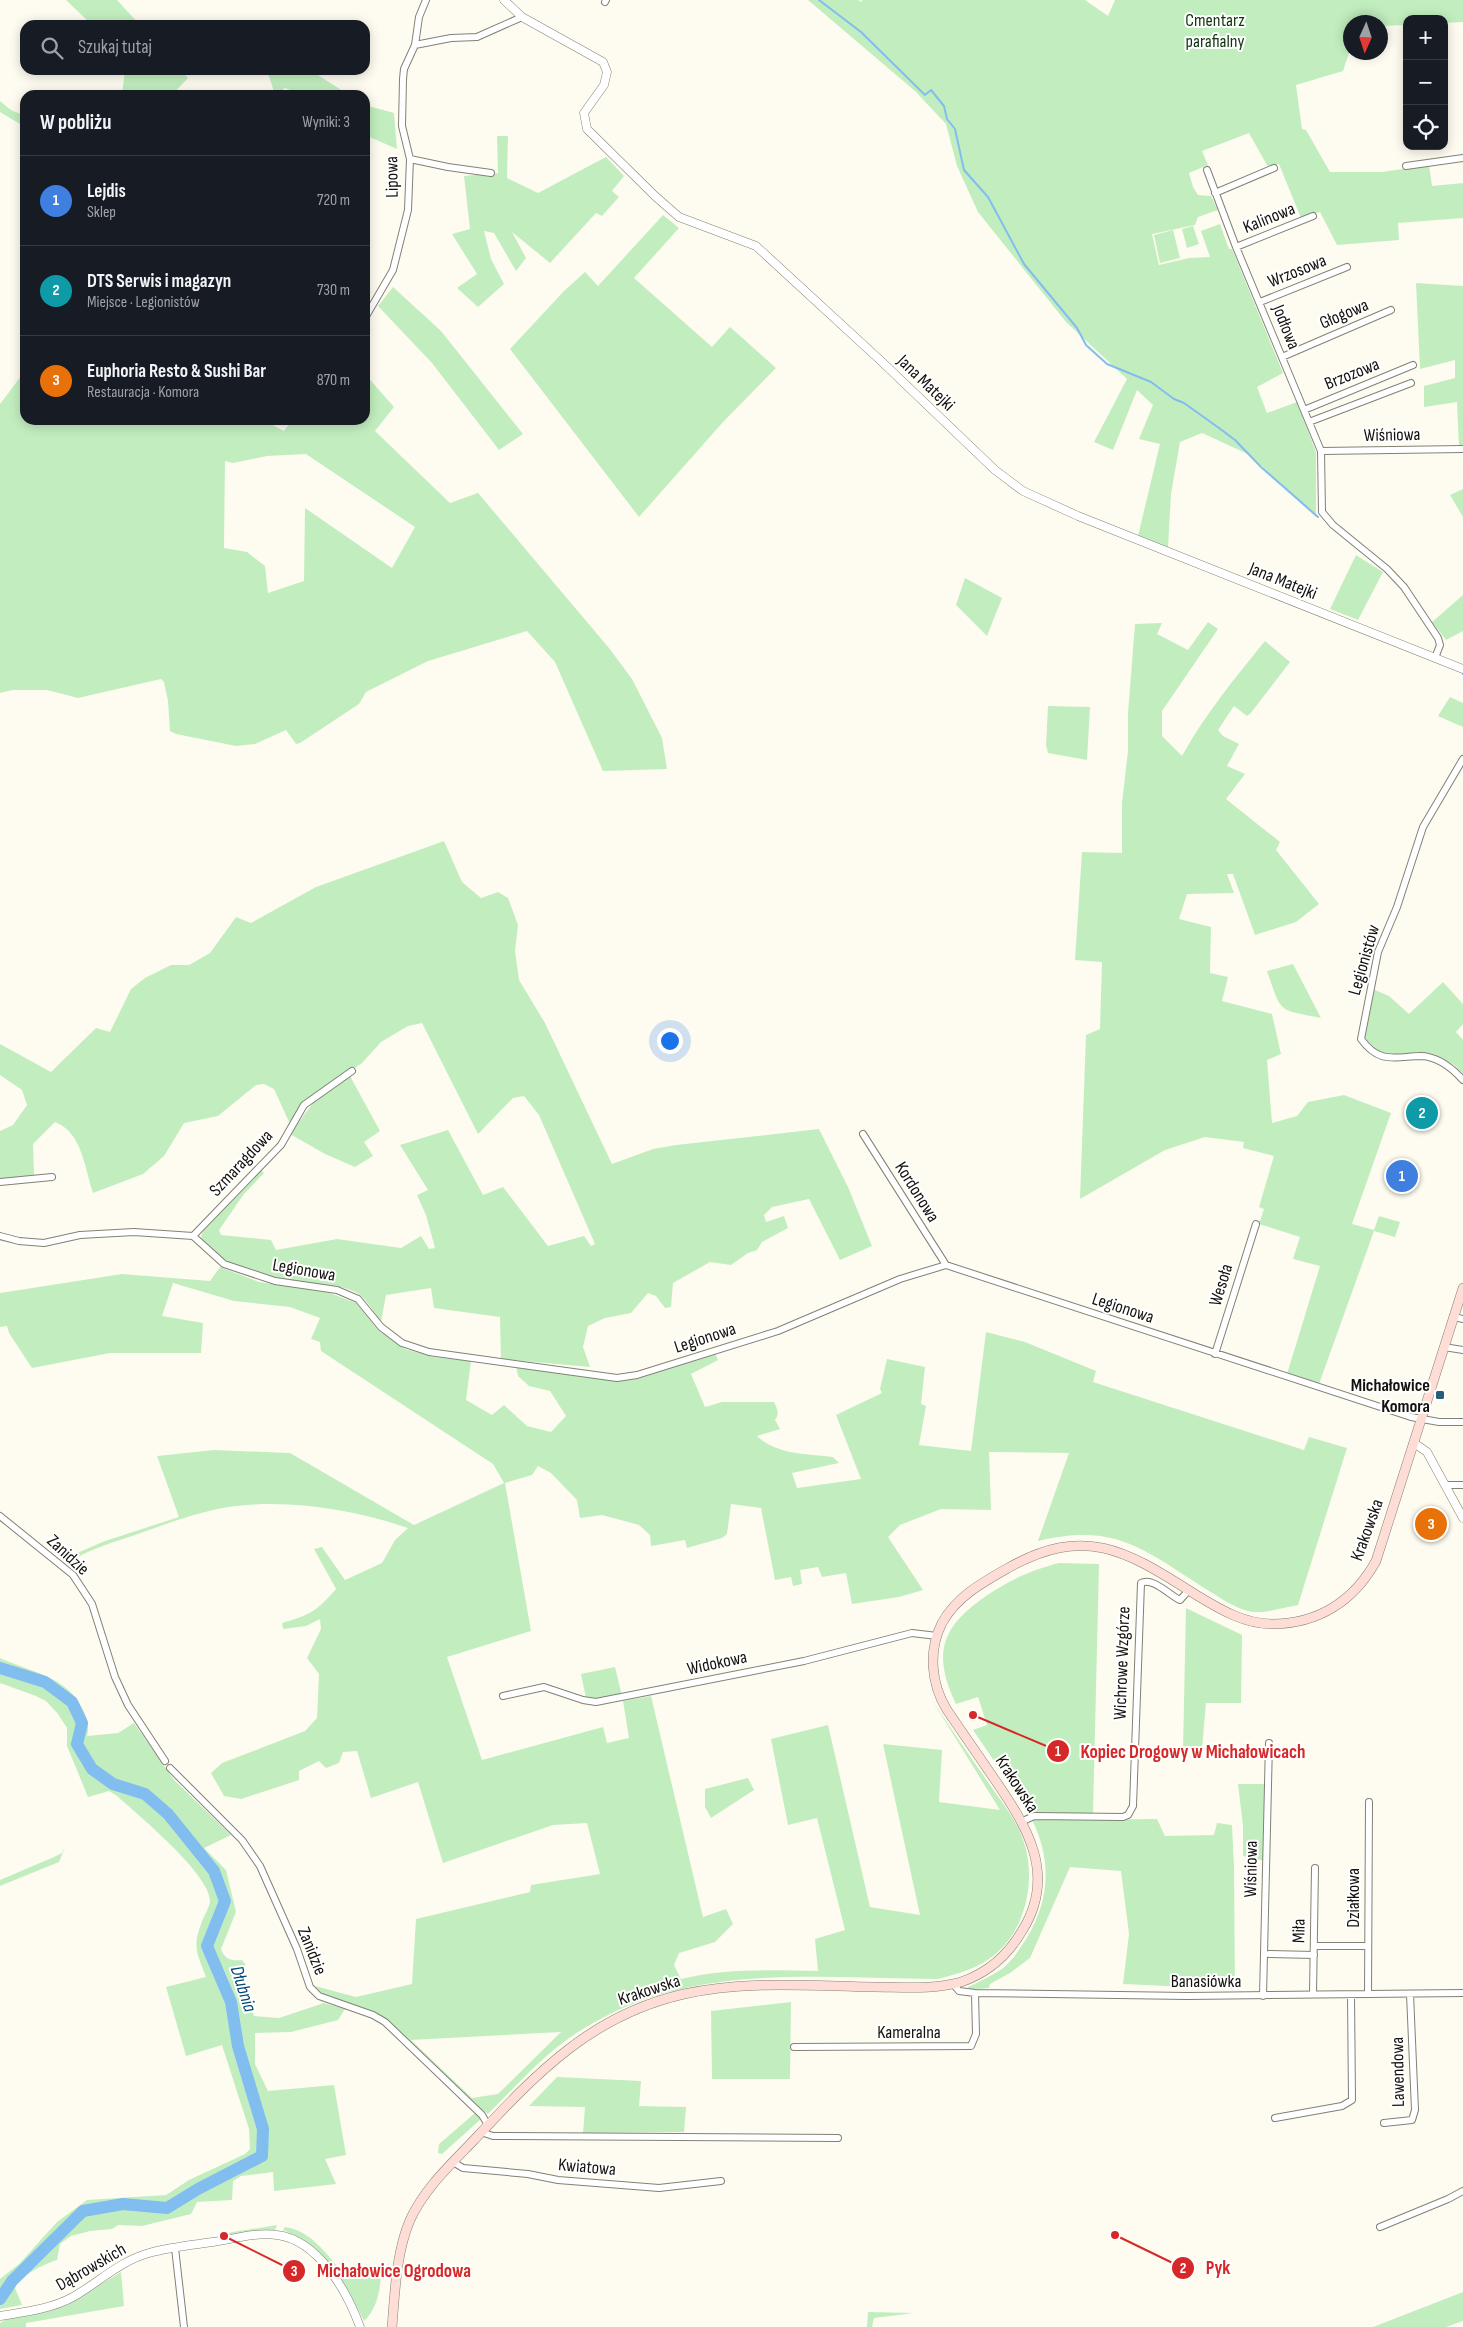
<!DOCTYPE html>
<html lang="pl">
<head>
<meta charset="utf-8">
<style>
	:root { --surface:#171b24; --page:#242831; --text:#f1f3f6; --muted:#9ea1a6; --line:#363941; --accent:#db2777 }
	body { margin:0; font-family:"Sofia Sans Condensed",sans-serif; background:var(--page); color:var(--text) }
	.controls { position:absolute; right:15px; top:15px; display:grid; overflow:hidden; border-radius:10px; box-shadow:0 2px 12px #0003 }
	.controls button { width:45px; height:45px; display:grid; place-items:center; padding:0; border:0; border-bottom:1px solid var(--line); background:var(--surface); color:var(--text); font:25px sans-serif }
	.compass { position:absolute; left:1343px; top:15px; width:45px; height:45px; border-radius:50%; background:var(--surface); box-shadow:0 2px 12px #0003; rotate:183deg }
	.you { position:absolute; left:669px; top:1040px; width:18px; height:18px; margin:-12px; border:4px solid #fff; border-radius:50%; background:#1a73e8; box-shadow:0 0 0 8px #1a73e833 }
	.badge { display:grid; place-items:center; width:32px; height:32px; border-radius:50%; background:var(--accent); color:#fff; font-size:16px; font-weight:700 }
	.pin { position:absolute; translate:-50% -50%; border:2px solid #fff; box-shadow:0 1px 5px #0006 }
	.list { margin:0; padding:0; list-style:none }
	h2 { display:flex; justify-content:space-between; align-items:center; height:65px; margin:0; padding:0 20px; font-size:21px }
	h2 small { font-size:16px; font-weight:400; color:var(--muted) }
	.list li { display:grid; grid-template-columns:32px 1fr auto; gap:15px; align-items:center; box-sizing:border-box; height:90px; padding:0 20px; border-top:1px solid var(--line) }
	.list b { display:block; font-size:19px; white-space:nowrap }
	.list p { margin:0; font-size:16px; white-space:nowrap; color:var(--muted) }
	.list em { font-size:16px; font-style:normal; color:var(--muted) }
	.icon { flex:none; width:28px; height:28px; fill:none; stroke:currentColor; stroke-width:2; stroke-linecap:round; stroke-linejoin:round }
	.map { position:relative; flex:none; width:1463px; height:2327px; overflow:hidden }
	.search { position:absolute; background:var(--surface); box-shadow:0 2px 12px #0003; left:20px; top:20px; width:350px; height:55px; display:flex; align-items:center; gap:12px; box-sizing:border-box; padding:0 18px; border-radius:15px; color:var(--muted); font-size:19px }
	.panel { position:absolute; background:var(--surface); box-shadow:0 2px 12px #0003; left:20px; top:90px; width:350px; height:335px; border-radius:15px }
	.map>svg:first-child { display:block }
</style>
</head>
<body>
<div class="map">
<svg width="1463" height="2327" viewBox="0 0 1463 2327">
	<rect width="100%" height="100%" fill="#fefcf0"/>
	<!-- green -->
	<path fill="#c2eebf" fill-rule="evenodd" d="M66 0H117L140 25H92Z
		M808 0H858L862 2V0H1085L1108 16 1115 0H1463V22L1444 23V19H1407V25L1381 26 1380 22H1350V50L1343 71 1296 85 1302 129 1306 130 1330 172H1382L1429 165 1432 186 1463 183V218L1398 223 1399 240 1337 245 1320 212 1301 218 1279 164 1268 167 1249 133 1202 151 1208 165 1189 173 1193 187 1198 195 1211 196 1218 210 1198 217 1195 225 1152 234 1159 265 1189 258 1210 257 1201 231 1220 224 1229 249H1232L1283 373 1257 387 1267 413 1297 402 1316 452V517L1250 455 1202 433 1180 442 1171 494 1168 548 1138 536 1160 444 1139 439 1153 405 1137 390 1113 450 1094 442 1127 379 1066 322 978 212 957 166 946 124 915 91Z
		M125 70H181L188 78 172 95H122Z
		M267 70H310L349 95H304L285 88 275 95Z
		M0 101 11 110 25 116V127L0 112Z
		M365 105 394 113 397 149 365 135Z
		M497 136H508L507 178 538 193 606 157 624 176 612 191 619 197 602 216 596 213 550 263 512 232 526 258 516 271 494 233 484 231 491 259 504 284 478 307 457 288 477 274 452 234 470 229 464 176 498 173Z
		M663 215 679 228 634 278 712 347 730 327 776 368 723 422 639 517 510 349 564 291 585 272 598 286Z
		M1193 226 1199 244 1187 248 1182 229Z
		M1173 230 1180 258 1160 263 1154 235Z
		M1416 283 1463 286V447H1459L1457 402 1424 407V386L1455 378V360L1420 369Z
		M393 287 441 331 523 434 499 450 432 363 378 306Z
		M25 371V420H263L284 431 292 420H365V374L394 407 375 431 450 503 478 493 609 648 632 679 662 738 667 769 603 771 555 662 527 631 428 661 366 692 359 704 300 743 296 744 286 730 255 744 236 746 176 734 170 731 168 701 164 682 161 679 78 698 47 690H13L0 693V404ZM306 454 415 527 392 568 305 508 304 581 268 593 265 566 247 552 224 548 225 461 233 463 267 456Z
		M1463 489V517L1450 495Z
		M1356 555 1383 572 1358 620 1330 609Z
		M965 578 1002 598 987 636 956 605Z
		M1463 595V631L1446 640 1432 622Z
		M1208 622 1218 629 1162 711V736L1182 756C1205 714 1235 678 1265 641L1290 662 1250 714 1247 716 1234 706 1218 730 1223 736 1239 744 1227 766 1245 774 1226 799 1280 842 1276 850 1319 904 1296 922 1255 935 1233 874H1227L1234 893 1187 894 1179 919 1211 927 1210 973 1228 977 1222 1001 1272 1014 1281 1054 1267 1060 1272 1123 1297 1116 1308 1102 1344 1095 1391 1113 1352 1224 1374 1230 1379 1216 1400 1222 1395 1237 1374 1231 1319 1384 1287 1374 1320 1266 1293 1259 1300 1237 1259 1224 1264 1209 1259 1207 1274 1156 1243 1148 1244 1142 1205 1137 1165 1150 1080 1199 1086 1035 1100 1029 1102 962 1075 960 1082 852 1122 853V803L1128 751V713L1135 624 1162 623 1157 634 1188 650Z
		M1450 697 1463 703V727L1438 716Z
		M1048 706 1090 707 1087 760 1048 753 1046 745Z
		M444 841 462 882 481 898 498 892 508 898 518 925 515 951 519 980 545 1023 612 1164 653 1149 676 1145 819 1129 848 1187 872 1246 840 1260 809 1199 772 1207 764 1215 766 1222 784 1216 788 1228 762 1242 757 1250 748 1253 731 1265 710 1262 673 1283 671 1307 665 1308 656 1296 648 1293 631 1313 605 1318 588 1326 583 1347 590 1367 501 1359 500 1317 434 1308 431 1288 386 1295 381 1322C375 1314 366 1298 357 1293 345 1286 329 1286 315 1284 274 1279 228 1274 201 1239L202 1233 260 1169 264 1173 244 1194 219 1230 221 1235 271 1240 276 1250 337 1239 401 1248 421 1236 429 1249 435 1248 426 1215 417 1195 428 1190 400 1145 448 1130 483 1195 503 1187 548 1246 584 1236 591 1246 595 1244 539 1115 524 1096 513 1098 478 1134 422 1023 408 1026 381 1042 362 1063 302 1103 290 1124 274 1089 264 1084 256 1085 218 1116 184 1123 164 1156 143 1174 93 1193C85 1169 82 1132 55 1122L33 1144 34 1175 0 1179V1131L13 1125 27 1105 22 1090 0 1075V1044L51 1072 96 1028 110 1032 131 989 145 978 171 965H189L210 953 236 917 251 923 316 887Z
		M1293 964 1321 1018C1277 1009 1282 1014 1267 971Z
		M1443 982 1463 1004V1024L1456 1032 1463 1040V1074L1454 1065 1435 1054 1394 1056 1382 1054 1368 1042 1364 1035 1373 989 1389 996 1409 1014Z
		M350 1076 380 1131 364 1142 373 1156 355 1167 325 1154 290 1134 313 1103Z
		M220 1267 259 1282 330 1293 356 1303 379 1331 405 1349 433 1357 471 1361 466 1400 492 1415 504 1405 527 1426 551 1432 566 1416 550 1391 529 1386 518 1376 516 1366 609 1380 637 1379 715 1353 718 1360 691 1374 705 1407 722 1402H774C777 1408 780 1414 775 1420L780 1429 757 1436C776 1455 808 1454 833 1457L839 1463 792 1473 797 1488 861 1479 836 1415 882 1393 880 1389 887 1359 925 1367 921 1404 926 1406 919 1445 971 1451 986 1332 1025 1342 1096 1371 1093 1382 1304 1450 1309 1437 1347 1448 1298 1605C1285 1607 1267 1613 1253 1612 1237 1610 1223 1599 1209 1591 1145 1551 1118 1522 1038 1541L1069 1453 989 1452 991 1510 941 1509 900 1525 888 1537 923 1590 899 1597 852 1604 846 1573 822 1577 818 1567 800 1570 802 1584 793 1586 791 1577 775 1580 761 1508 731 1504 727 1534 722 1538 687 1548 685 1540 651 1546 650 1535 639 1525 602 1515 580 1518 577 1500 551 1473 538 1466 532 1475 505 1483 531 1631 447 1657 482 1760 603 1727 607 1743 629 1738 623 1701 651 1696 703 1917 726 1909 733 1924 715 1942 679 1953 674 1965 681 1979C727 1968 771 1970 818 1971L815 1939 845 1930 817 1818 788 1825 771 1739 828 1725 870 1907 920 1915 883 1744 942 1750 939 1802 1000 1810 932 1700C951 1728 970 1757 990 1785 1001 1801 1015 1818 1022 1837 1039 1880 1025 1941 981 1964 968 1971 953 1975 938 1979 811 1979 687 1960 575 2034 542 2056 516 2086 488 2114L466 2098 383 2017 321 1996 315 1986 356 1997 412 1984 416 1919 530 1892 531 1885 600 1874 587 1823 553 1825 443 1863 418 1782 371 1798 357 1751 343 1752 339 1763 326 1768 319 1761 299 1771V1780L241 1799 224 1796 211 1773 222 1763 305 1731 317 1718 319 1674 307 1658 321 1629 320 1619 306 1626 283 1629 282 1623C310 1615 317 1611 336 1589L314 1549 322 1547 345 1580 382 1563 395 1540 408 1528C356 1511 302 1501 247 1505 210 1507 172 1522 138 1534 115 1542 87 1549 68 1564L63 1559 105 1541 179 1517 157 1456 214 1450 290 1453 414 1525 504 1483 493 1464 321 1351 320 1342 311 1339 320 1318 290 1307 234 1301 173 1283 162 1316 203 1323 201 1353H110L32 1368 9 1333 7 1326 0 1327V1293L122 1274 210 1281ZM561 2032 498 2094 472 2098 411 2040Z
		M1059 1563 1099 1564 1093 1814 1029 1812 973 1730 987 1725 978 1697 956 1704C932 1654 941 1627 986 1596 1010 1580 1031 1570 1059 1563Z
		M1186 1608 1242 1635 1241 1703H1206L1202 1749H1183Z
		M0 1658C30 1672 68 1676 83 1710 87 1718 90 1726 87 1736L118 1733 134 1723 174 1780 231 1835 204 1848 226 1870 236 1912 221 1949C225 1960 232 1961 242 1960L246 1965 236 1971 235 1976 245 1987 254 2016 279 2018 324 2003 345 2009 338 2020 291 2032 255 2033V2064L268 2091 334 2085 346 2155 325 2159 336 2184 274 2191 273 2172 241 2176 233 2181 232 2200 197 2202 191 2214 142 2226 118 2225 112 2229 90 2231 71 2236 60 2244 57 2260C44 2264 21 2275 15 2288L22 2305 0 2309V2279L19 2264 57 2222 87 2200 166 2195 189 2180 245 2154 250 2149 249 2129 222 2045 186 2056 166 1987 206 1977C196 1951 192 1946 203 1919 205 1914 210 1906 210 1901 210 1874 138 1815 117 1796L109 1791 88 1797 67 1746V1728L58 1714 46 1701 36 1696 0 1683Z
		M615 1667 622 1696 596 1700 586 1698 581 1674Z
		M748 1778 754 1790 711 1818 705 1807V1789Z
		M1238 1784H1271L1269 1862 1243 1856V1826Z
		M1157 1819 1165 1836 1214 1835 1217 1823 1232 1825 1234 1866 1235 1989 1123 1984 1129 1934 1121 1871 1070 1867 1030 1958 1010 1973 990 1984 989 1988 969 1990 968 1987C979 1982 991 1976 1002 1969 1012 1961 1019 1950 1026 1939 1050 1901 1052 1860 1032 1820Z
		M66 1845 59 1862 0 1886V1880L54 1857 62 1853Z
		M791 2002 790 2079H712L711 2011Z
		M557 2077 641 2081 639 2106 686 2107 684 2132 583 2133 585 2107 529 2106Z
		M475 2113 481 2119 442 2154 438 2153 439 2144Z
		M277 2225 275 2230 227 2236V2233Z
		M285 2227C310 2230 327 2254 342 2272L355 2267 381 2270C381 2287 378 2308 364 2321 346 2284 323 2246 283 2230Z
		M121 2272 124 2306 26 2323V2327H0V2323L6 2319 44 2312 67 2305Z
		M1463 2292V2321L1446 2327H1373Z
		M868 2312 914 2313 874 2318 872 2327H867Z"/>
	<g fill="none" stroke-linecap="round" stroke-linejoin="round">
		<!-- stream -->
		<path stroke="#82bdf0" stroke-width="2" d="M819 0 861 32 925 95 931 90 944 106 947 119 955 129 964 170 988 197 1024 264 1077 328 1086 345 1107 364 1151 382 1174 399 1184 403 1219 428 1235 440 1261 467 1318 517
			M1463 673V674"/>
		<!-- river -->
		<path stroke="#82bdf0" stroke-width="12" d="M0 1668 45 1682 72 1702 82 1723 77 1744 92 1769 113 1784 145 1794 168 1814 214 1871 225 1901 207 1946 231 2002 238 2046 263 2129 262 2156 198 2189 167 2208 123 2204 83 2211 12 2281 0 2299"/>
		<!-- minor casing -->
		<g stroke="#838176" stroke-width="8">
			<path id="minor" d="M605 2 606 0
				M415 45 451 38 477 37 522 17
				M410 159 448 167 491 173
				M1406 166 1463 158
				M1207 170 1236 247 1321 451 1322 512 1333 525 1387 569 1404 587 1438 638 1440 645 1435 658
				M1215 193 1274 168
				M1236 247 1313 216
				M1260 302 1347 267
				M365 318 393 270 408 210 410 159 402 126 403 79 404 69 415 45 419 17 426 0
				M1282 357 1391 310
				M1304 410 1413 365
				M1309 422 1411 383
				M1321 451 1463 449
				M1463 759 1423 827 1397 907 1378 952 1361 1039C1379 1064 1394 1057 1420 1056 1437 1056 1452 1068 1463 1080
				M863 1134 946 1265
				M0 1182 52 1177
				M0 1236 19 1241 44 1243 80 1235 134 1232 193 1236 224 1264 275 1281 337 1290 358 1299 381 1327 402 1343 429 1352 617 1378 637 1375 778 1331 900 1279 946 1265 1411 1417 1439 1422H1463
				M193 1236 281 1145 304 1105 352 1071
				M1454 1317 1463 1319
				M1444 1347 1463 1350
				M1215 1354 1256 1224
				M1445 1485H1463
				M0 1516 73 1575 92 1604 115 1677 128 1705 165 1761
				M503 1696 544 1687 583 1700 596 1702 804 1661 912 1633 937 1636
				M170 1768 242 1840 260 1866 297 1949 310 1987 319 1996 373 2015 385 2022 482 2115 488 2125
				M1023 1821 1034 1816 1123 1817 1128 1815 1133 1806 1141 1583C1153 1577 1169 1595 1180 1600L1189 1590
				M1314 1946H1364
				M1269 1954 1314 1955
				M953 1984 959 1991 975 1993 1187 1996 1463 1993
				M1313 1994 1315 1868
				M1368 1994 1369 1802
				M1263 1996 1269 1743
				M794 2047 971 2046 976 2034 975 1993
				M1275 2118 1342 2106 1352 2100 1351 1995
				M1384 2123 1412 2120 1415 2110 1410 1994
				M481 2132 493 2136 838 2138
				M453 2162 463 2168 528 2174 558 2180 659 2188 721 2181
				M1380 2227 1448 2199 1463 2191
				M175 2248 184 2327"/>
		</g>
		<!-- tertiary casing -->
		<g stroke="#838176" stroke-width="9">
			<path id="tertiary" d="M504 0 522 17 603 62 607 72 604 85 584 113 587 129 655 196 679 217 756 246 880 360 995 470 1023 491 1078 516 1463 669
				M1414 1443 1427 1452 1463 1518
				M0 2316C24 2312 51 2309 73 2297 99 2282 120 2261 149 2253 169 2247 192 2245 213 2242 233 2239 257 2232 277 2235 318 2240 347 2291 360 2327"/>
		</g>
		<!-- secondary casing -->
		<g stroke="#838176" stroke-width="10">
			<path id="secondary" d="M392 2327C395 2292 396 2253 410 2220 424 2189 451 2164 474 2140 537 2073 591 2015 684 1994 746 1980 812 1986 874 1987 902 1987 933 1990 961 1982 987 1973 1008 1955 1022 1931 1058 1874 1026 1825 993 1777 978 1755 962 1732 947 1710 931 1684 928 1651 942 1623 956 1597 983 1582 1008 1568 1088 1523 1129 1553 1198 1596 1221 1610 1245 1624 1272 1624 1318 1624 1354 1601 1376 1561L1463 1288"/>
		</g>
		<!-- minor -->
		<use href="#minor" stroke="#fff" stroke-width="6"/>
		<!-- tertiary -->
		<use href="#tertiary" stroke="#fff" stroke-width="8"/>
		<!-- secondary -->
		<use href="#secondary" stroke="#ffddd7" stroke-width="9"/>
	</g>
	<!-- markers -->
	<rect fill="#265e78" stroke="#fff" stroke-width="2" x="1435" y="1390" width="10" height="10" rx="2.5"/>
	<g text-anchor="middle" dominant-baseline="central" stroke-width="4" stroke-linejoin="round" paint-order="stroke">
		<!-- park labels -->
		<g font-size="18" fill="#0f340f" stroke="#fff">
			<text x="1215" y="20">Cmentarz<tspan x="1215" dy="21">parafialny</tspan></text>
		</g>
		<!-- street labels -->
		<g font-size="18" fill="#13120e" stroke="#fff">
			<text transform="translate(392 177) rotate(-91)">Lipowa</text>
			<text transform="translate(1269 218) rotate(-22)">Kalinowa</text>
			<text transform="translate(1297 271) rotate(-22)">Wrzosowa</text>
			<text transform="translate(1344 314) rotate(-23)">Głogowa</text>
			<text transform="translate(1286 327) rotate(68)">Jodłowa</text>
			<text transform="translate(1352 374) rotate(-22)">Brzozowa</text>
			<text transform="translate(926 383) rotate(44)">Jana Matejki</text>
			<text transform="translate(1392 435) rotate(-1)">Wiśniowa</text>
			<text transform="translate(1283 581) rotate(22)">Jana Matejki</text>
			<text transform="translate(1364 960) rotate(-74)">Legionistów</text>
			<text transform="translate(241 1163) rotate(-47)">Szmaragdowa</text>
			<text transform="translate(917 1192) rotate(58)">Kordonowa</text>
			<text transform="translate(304 1270) rotate(10)">Legionowa</text>
			<text transform="translate(1221 1285) rotate(-73)">Wesoła</text>
			<text transform="translate(1123 1308) rotate(18)">Legionowa</text>
			<text transform="translate(705 1338) rotate(-18)">Legionowa</text>
			<text transform="translate(1367 1530) rotate(-70)">Krakowska</text>
			<text transform="translate(68 1555) rotate(43)">Zanidzie</text>
			<text transform="translate(717 1663) rotate(-12)">Widokowa</text>
			<text transform="translate(1122 1663) rotate(-88)">Wichrowe Wzgórze</text>
			<text transform="translate(1017 1784) rotate(57)">Krakowska</text>
			<text transform="translate(1251 1869) rotate(-89)">Wiśniowa</text>
			<text transform="translate(1353 1898) rotate(-90)">Działkowa</text>
			<text transform="translate(1299 1931) rotate(-89)">Miła</text>
			<text transform="translate(312 1951) rotate(68)">Zanidzie</text>
			<text x="1206" y="1981">Banasiówka</text>
			<text transform="translate(649 1990) rotate(-18)">Krakowska</text>
			<text x="909" y="2032">Kameralna</text>
			<text transform="translate(1398 2072) rotate(-91)">Lawendowa</text>
			<text transform="translate(587 2167) rotate(5)">Kwiatowa</text>
			<text transform="translate(91 2267) rotate(-30)">Dąbrowskich</text>
		</g>
		<!-- poi labels -->
		<g font-size="18" font-weight="bold" fill="#13120e" stroke="#fff" text-anchor="end">
			<text x="1430" y="1385">Michałowice<tspan x="1430" dy="21">Komora</tspan></text>
		</g>
		<!-- water labels -->
		<g font-size="19" font-style="italic" fill="#004876" stroke="#fff">
			<text transform="translate(243 1989) rotate(72)">Dłubnia</text>
		</g>
	</g>
	<!-- callouts -->
	<path fill="none" stroke="#d62828" stroke-width="2" d="M973 1715L1058 1751M1115 2235L1183 2268M224 2236L294 2271"/>
	<g fill="#d62828" stroke="#fff" stroke-width="2">
		<circle cx="973" cy="1715" r="5"/>
		<circle cx="1115" cy="2235" r="5"/>
		<circle cx="224" cy="2236" r="5"/>
		<circle cx="1058" cy="1751" r="12"/>
		<circle cx="1183" cy="2268" r="12"/>
		<circle cx="294" cy="2271" r="12"/>
	</g>
	<g font-size="15" text-anchor="middle" font-weight="bold" fill="#fff">
		<text x="1058" y="1756">1</text>
		<text x="1183" y="2273">2</text>
		<text x="294" y="2276">3</text>
	</g>
	<g font-size="19" text-anchor="middle" font-weight="bold" fill="#d62828" stroke="#fff" stroke-width="4" stroke-linejoin="round" paint-order="stroke">
		<text x="1193" y="1758">Kopiec Drogowy w Michałowicach</text>
		<text x="1218" y="2274">Pyk</text>
		<text x="394" y="2277">Michałowice Ogrodowa</text>
	</g>
</svg>
<div class="controls">
<button>+</button>
<button>−</button>
<button><svg class="icon" aria-label="locate" viewBox="0 0 24 24"><circle cx="12" cy="12" r="6"/><path d="M12 2v4M12 18v4M2 12h4M18 12h4"/></svg></button>
</div>
<svg class="compass" viewBox="-18 -18 36 36"><path d="M0-13l5 13h-10z" fill="#e53935"/><path d="M0 13l5-13h-10z" fill="#9ea1a6"/></svg>
<div class="you"></div>
<div class="pin badge" style="left:1402px;top:1176px;background:#3f7fe0">1</div>
<div class="pin badge" style="left:1422px;top:1113px;background:#0f9aa8">2</div>
<div class="pin badge" style="left:1431px;top:1524px;background:#e8710a">3</div>
<div class="search"><svg class="icon" aria-label="search" viewBox="0 0 24 24"><circle cx="10" cy="10" r="6"/><path d="M15 15l6 6"/></svg>Szukaj tutaj</div>
<section class="panel">
<h2>W pobliżu<small>Wyniki: 3</small></h2>
<ul class="list">
<li><span class="badge" style="background:#3f7fe0">1</span><div><b>Lejdis</b><p>Sklep</p></div><em>720 m</em></li>
<li><span class="badge" style="background:#0f9aa8">2</span><div><b>DTS Serwis i magazyn</b><p>Miejsce · Legionistów</p></div><em>730 m</em></li>
<li><span class="badge" style="background:#e8710a">3</span><div><b>Euphoria Resto &amp; Sushi Bar</b><p>Restauracja · Komora</p></div><em>870 m</em></li>
</ul>
</section>
</div>
</body>
</html>
